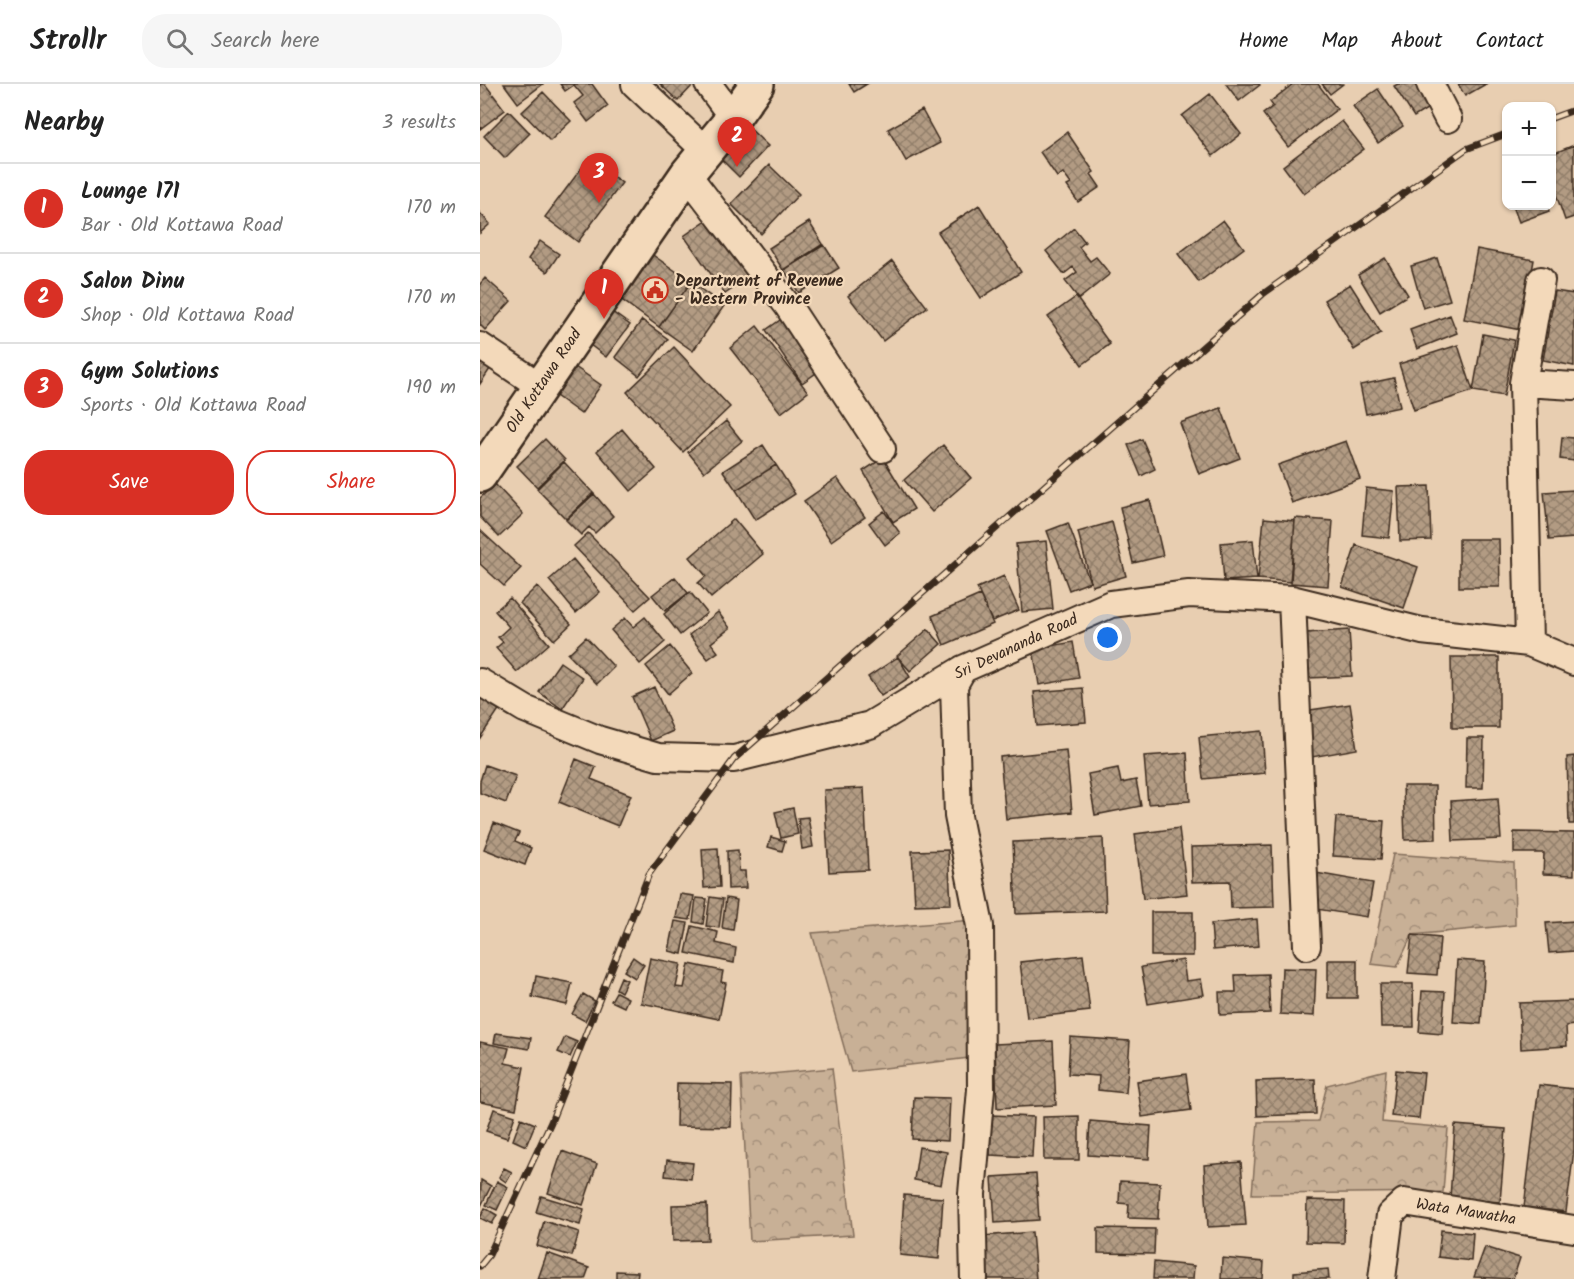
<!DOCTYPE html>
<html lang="en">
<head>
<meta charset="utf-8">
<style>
	:root { --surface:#fff; --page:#f6f6f6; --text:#222; --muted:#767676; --line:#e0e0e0; --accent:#d93025 }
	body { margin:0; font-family:Kalam,sans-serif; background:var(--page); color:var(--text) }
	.controls { position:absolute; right:18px; top:18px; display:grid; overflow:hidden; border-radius:12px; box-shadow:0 2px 4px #0004 }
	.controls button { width:54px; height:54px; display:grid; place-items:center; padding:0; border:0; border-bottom:2px solid var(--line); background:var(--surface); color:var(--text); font:30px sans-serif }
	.you { position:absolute; left:628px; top:554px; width:21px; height:21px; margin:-15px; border:4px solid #fff; border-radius:50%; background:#1a73e8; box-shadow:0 0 0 9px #1a73e833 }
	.badge { display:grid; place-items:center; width:39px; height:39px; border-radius:50%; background:var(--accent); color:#fff; font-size:20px; font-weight:700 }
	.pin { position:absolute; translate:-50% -50px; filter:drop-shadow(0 2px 3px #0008) }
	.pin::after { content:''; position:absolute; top:32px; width:21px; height:18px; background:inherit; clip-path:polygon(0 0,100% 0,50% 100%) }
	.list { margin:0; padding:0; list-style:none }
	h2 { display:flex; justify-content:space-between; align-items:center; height:78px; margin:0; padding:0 24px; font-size:26px }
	h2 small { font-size:20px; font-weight:400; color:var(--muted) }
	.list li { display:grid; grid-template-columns:39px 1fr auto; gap:18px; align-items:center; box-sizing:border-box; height:90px; padding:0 24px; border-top:2px solid var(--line) }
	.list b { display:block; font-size:22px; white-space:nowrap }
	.list p { margin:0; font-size:20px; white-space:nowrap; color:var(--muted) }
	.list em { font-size:20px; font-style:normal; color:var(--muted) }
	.actions { display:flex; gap:12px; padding:18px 24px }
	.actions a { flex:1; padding:14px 0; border:2px solid var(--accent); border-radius:24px; text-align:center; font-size:21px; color:var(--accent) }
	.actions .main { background:var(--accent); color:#fff }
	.icon { flex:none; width:33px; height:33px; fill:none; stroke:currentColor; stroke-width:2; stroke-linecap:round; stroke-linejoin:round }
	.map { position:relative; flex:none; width:1094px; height:1195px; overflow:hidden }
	header { display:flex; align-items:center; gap:36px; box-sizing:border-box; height:84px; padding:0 30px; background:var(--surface); border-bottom:2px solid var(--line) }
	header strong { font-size:28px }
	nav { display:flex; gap:33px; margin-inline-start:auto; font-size:21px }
	.search { width:420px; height:54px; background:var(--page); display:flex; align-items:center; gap:15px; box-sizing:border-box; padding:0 21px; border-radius:24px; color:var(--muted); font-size:22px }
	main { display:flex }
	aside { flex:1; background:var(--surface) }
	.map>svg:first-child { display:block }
</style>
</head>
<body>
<header>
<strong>Strollr</strong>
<div class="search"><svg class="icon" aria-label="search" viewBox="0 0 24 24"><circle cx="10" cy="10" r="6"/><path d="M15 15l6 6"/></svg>Search here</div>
<nav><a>Home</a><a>Map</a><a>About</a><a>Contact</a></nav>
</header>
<main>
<aside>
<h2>Nearby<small>3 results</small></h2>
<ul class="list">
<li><span class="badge">1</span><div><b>Lounge 171</b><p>Bar · Old Kottawa Road</p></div><em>170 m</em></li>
<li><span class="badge">2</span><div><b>Salon Dinu</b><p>Shop · Old Kottawa Road</p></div><em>170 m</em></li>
<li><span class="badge">3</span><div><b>Gym Solutions</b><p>Sports · Old Kottawa Road</p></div><em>190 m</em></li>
</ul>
<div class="actions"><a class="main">Save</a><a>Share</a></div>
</aside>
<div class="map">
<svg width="1094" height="1195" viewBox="0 0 1094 1195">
	<defs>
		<pattern id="forest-crowns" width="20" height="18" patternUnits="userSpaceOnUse" patternTransform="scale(1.5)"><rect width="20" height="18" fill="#c8b096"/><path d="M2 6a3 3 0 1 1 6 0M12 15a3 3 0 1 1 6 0" fill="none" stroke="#a48f7a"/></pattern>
		<pattern id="building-cross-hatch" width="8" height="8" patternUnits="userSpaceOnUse" patternTransform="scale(1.5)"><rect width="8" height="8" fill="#b29b83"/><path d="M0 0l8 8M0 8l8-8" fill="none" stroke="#927f6b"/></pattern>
	</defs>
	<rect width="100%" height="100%" fill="#e8ceb1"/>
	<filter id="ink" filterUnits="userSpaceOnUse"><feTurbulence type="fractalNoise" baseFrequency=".0167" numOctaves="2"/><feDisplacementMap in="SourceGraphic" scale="12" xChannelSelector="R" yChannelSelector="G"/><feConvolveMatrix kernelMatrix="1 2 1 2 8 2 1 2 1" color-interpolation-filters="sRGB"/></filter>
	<g filter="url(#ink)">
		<!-- forest -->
		<path fill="url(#forest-crowns)" stroke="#826d5a" stroke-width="1.5" d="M913 770 1034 779 1035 841 932 851 917 883 891 880Z
			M494 836 489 974 371 988 332 849Z
			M352 984 373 1151 270 1157 261 993Z
			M906 986 902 1038 968 1044 963 1108 772 1110 778 1038 838 1037 847 1001Z"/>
		<!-- building -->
		<path fill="url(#building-cross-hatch)" stroke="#3b2a1e" stroke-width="1.5" d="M0 0H5L25 26 0 45Z
			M24 0H63L38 19Z
			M80 0H112L128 22 108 38 94 19 103 12 94 1 85 7Z
			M180 0H214L198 17Z
			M369 0H387L374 8Z
			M746 0H779L780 1 759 17Z
			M813 0H838L857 25 808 63 783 30 793 22 790 18Z
			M842 0H863L850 10Z
			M918 0H942L955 20 934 33 914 2Z
			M978 0H1006L985 12Z
			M898 5 923 42 898 59 873 22Z
			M63 8 91 37 70 57 42 28Z
			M730 10 761 50 733 72 702 32Z
			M442 26 460 59 426 77 408 45Z
			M29 27 50 49 25 74 4 52Z
			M262 37 288 62 259 93 234 68Z
			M862 37 884 65 824 110 803 82Z
			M587 48 614 88 611 90 620 103 598 118 587 102 591 100 583 89 577 93 560 68Z
			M1094 61V133L1085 136 1072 99V70Z
			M109 74 142 99 98 158 65 133Z
			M289 81 319 110 281 150 251 120Z
			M499 121 541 188 501 214 458 148Z
			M1033 122H1067L1069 127 1039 138Z
			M0 129 10 140 0 149Z
			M235 130 276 189 245 210 204 152Z
			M743 136 764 164 719 198 698 170Z
			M329 138 343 160 303 186 289 164Z
			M594 144 605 158 599 163 610 177 616 173 630 190 599 215 585 197 597 188 593 183 584 190 566 167Z
			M60 157 79 170 67 188 48 175Z
			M344 161 359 184 319 209 304 186Z
			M997 165 1054 176 1041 246 984 235Z
			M170 169 211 198 179 243 139 214Z
			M905 174 928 211 900 228 878 191Z
			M957 174 970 216 943 224 931 182Z
			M412 177 447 223 403 257 368 212Z
			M5 194 31 217 5 246 0 241V200Z
			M211 198 244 222 213 267 179 243Z
			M870 200 901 249 874 266 844 216Z
			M1075 207 1094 210V282L1063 276Z
			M596 213 630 260 602 281 568 233Z
			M124 222 150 241 126 273 101 254Z
			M310 229 346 282 322 299 286 246Z
			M970 231 977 249 937 265 930 246Z
			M162 236 188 255 159 292 135 273Z
			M277 242 328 308 301 329 250 264Z
			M1003 250 1034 256 1024 312 993 307Z
			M978 261 993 307 934 326 919 280Z
			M194 263 250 323 203 368 147 308Z
			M85 276 121 301 101 330 65 304Z
			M0 278 10 285 0 300Z
			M914 294 920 323 886 330 880 301Z
			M741 324 760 374 719 390 700 339Z
			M246 337 262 357 224 388 208 368Z
			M142 345 176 385 151 407 117 367Z
			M1082 353 1094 354V377L1080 375Z
			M65 355 85 376 57 403 37 382Z
			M662 355 675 385 661 392 648 361Z
			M866 357 880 395 812 419 798 381Z
			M283 361 296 381 256 406 243 387Z
			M463 361 491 394 452 428 424 396Z
			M403 374 434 425 413 438 383 387Z
			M84 378 113 409 86 435 57 405Z
			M296 381 315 410 275 436 256 406Z
			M357 394 385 433 351 457 324 417Z
			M15 400 43 430 19 453 0 433V414Z
			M949 402 951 456 920 457 918 403Z
			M886 404 914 407 909 454 882 451Z
			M1094 406V454L1069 456 1064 408Z
			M114 410 133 432 115 449 109 443 101 451 86 436Z
			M670 416 683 472 653 479 640 423Z
			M404 427 420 449 405 461 389 439Z
			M784 434 815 437 810 498 778 495Z
			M815 434 853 437 848 502 811 499Z
			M254 435 283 470 231 514 218 499 226 492 210 473Z
			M632 438 646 492 612 502 598 448Z
			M588 439 610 498 589 506 567 447Z
			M0 446 41 484 24 502 0 480Z
			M108 449 170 513 155 526 94 462Z
			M979 455H1019L1020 503H979Z
			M773 456 777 495 744 497 741 459Z
			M566 457 573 525 542 528 536 460Z
			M876 461 938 483 924 524 862 503Z
			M93 475 120 508 96 529 69 496Z
			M524 492 539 526 512 537 497 504Z
			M195 493 208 509 185 527 172 511Z
			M57 502 91 540 74 556 40 519Z
			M210 508 227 529 200 551 184 530Z
			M500 511 513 540 464 561 452 532Z
			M30 514 69 560 37 588 16 564 23 558 18 553 29 543 15 527Z
			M238 528 250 544 231 559 238 568 228 575 209 551Z
			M165 533 185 558 160 580 131 546 145 534 153 543Z
			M448 545 461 560 430 587 417 572Z
			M869 546 872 592 829 594 826 549Z
			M106 553 134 583 117 600 88 570Z
			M593 558 599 594 559 601 553 565Z
			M190 562 212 589 188 610 166 582Z
			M418 573 430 593 401 612 388 593Z
			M971 573H1019V644H972Z
			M80 578 103 594 82 625 59 608Z
			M174 603 193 647 171 657 152 613Z
			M603 604 606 638 557 642 554 608Z
			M0 610 20 624 0 654Z
			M870 620 877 665 832 673 824 627Z
			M782 647 785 689 723 695 719 653Z
			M987 654H1004L1003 704H986Z
			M586 666 592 728 526 735 520 673Z
			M707 669 710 717 668 720 664 672Z
			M1094 672V740H1089L1087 673Z
			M96 675 116 683 111 695 151 711 138 742 79 718Z
			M5 681 36 692 26 719 0 709V697Z
			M638 684 641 699 656 696 661 722 615 731 608 690Z
			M923 702H955L956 755 925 756Z
			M384 704 388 786 349 788 344 706Z
			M1018 714 1021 755 973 757 971 717Z
			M313 724 318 750 301 754 295 728Z
			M328 733 333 763 322 765 318 734Z
			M856 733 904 737 901 775 853 772Z
			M14 739 39 749 35 757 51 764 45 781 4 765Z
			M699 744 707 810 663 815 655 750Z
			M1034 748 1094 749V791L1063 790 1064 769H1034Z
			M291 753 305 757 302 767 288 763Z
			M623 754 626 827 536 830 533 758Z
			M792 761 794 823 751 824 750 797 712 798 711 763Z
			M238 764 240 803 224 804 222 765Z
			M258 766 259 787H265L266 804 248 805 247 767Z
			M468 766 471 820 435 821 432 767Z
			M836 789 893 799 887 833 830 824Z
			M200 810 214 812 210 836 196 834Z
			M230 813 243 815 239 844 226 842Z
			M216 814 227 815 223 840 213 838Z
			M246 814 257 816 253 846 242 844Z
			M671 828H713V872H671Z
			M777 835 779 862 733 866 731 840Z
			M195 837 208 839 202 870 189 867Z
			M1094 837V867L1069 869 1066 839Z
			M212 842 238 848 236 859 256 864 254 879 206 869Z
			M932 851 960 854 957 891 928 889Z
			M603 871 610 927 547 934 540 878Z
			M153 873 164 881 155 894 144 887Z
			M170 874 201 880 196 903 204 904 209 880 243 887 241 898 246 899 239 935 161 919Z
			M703 876 706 897 721 895 724 911 668 920 661 883Z
			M848 876H877V914H848Z
			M977 876 1005 878 1001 940 973 938Z
			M802 884 836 885 834 932 800 930Z
			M788 890 790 929 740 931 739 908H756L755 891Z
			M56 892 92 899 87 921 52 913Z
			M141 893 147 896 141 908 136 905Z
			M900 900H933L934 943H901Z
			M942 907 965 908 962 950 939 948Z
			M136 908 148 914 144 923 131 917Z
			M103 910 115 917 105 937 92 930Z
			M1094 917V941L1086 942 1087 962 1041 965 1039 919Z
			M16 949 51 954 49 965 14 959Z
			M85 953 97 958 90 973 78 968Z
			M590 953 650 957 646 1009 618 1006 619 992 588 990Z
			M573 957 576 1021 517 1024 515 960Z
			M0 958 29 964 25 979 44 983 36 1025 0 1018Z
			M916 986 944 989 939 1035 911 1032Z
			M706 990 711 1026 662 1033 657 997Z
			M835 995 836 1030 777 1032 776 997Z
			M197 999 252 1000 251 1043 196 1042Z
			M1059 1001 1094 1005V1066L1086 1128 1044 1123Z
			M434 1013 470 1014 468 1057 432 1055Z
			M14 1025 35 1032 27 1054 6 1047Z
			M512 1031 554 1033 552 1073 510 1071Z
			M599 1032V1076H564L563 1033Z
			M41 1034 55 1040 46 1062 33 1056Z
			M610 1037 671 1042 669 1075 608 1071Z
			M975 1041 1026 1045 1020 1118 970 1114Z
			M439 1063 467 1068 461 1101 434 1096Z
			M82 1067 117 1080 103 1121 68 1109Z
			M187 1076 213 1079 211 1095 185 1092Z
			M761 1078 766 1141 728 1143 724 1081Z
			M24 1084 32 1088 26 1098 19 1093Z
			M556 1090 559 1136 515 1139 512 1093Z
			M1 1096 11 1102 1 1122 0 1121Z
			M17 1097 28 1103 17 1126 6 1121Z
			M640 1097 680 1099 678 1135 648 1134 649 1120 639 1119Z
			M424 1111 463 1114 459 1175 420 1171Z
			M61 1112 104 1125 100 1141 56 1128Z
			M827 1116 865 1117 864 1159 826 1158Z
			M227 1120 228 1156 193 1157 192 1121Z
			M5 1124 17 1131 12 1140 0 1134Z
			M64 1137 99 1148 92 1172 57 1162Z
			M618 1144 675 1145 674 1170 618 1169Z
			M961 1146 993 1149 991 1177 958 1173Z
			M552 1148 556 1195H507L503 1152Z
			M1005 1163 1040 1174 1033 1195 994 1193Z
			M67 1169 109 1184 105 1195H58Z
			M742 1174 784 1178 783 1195H741Z
			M674 1178 714 1182 713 1195H673Z
			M848 1185 849 1195H814V1188Z
			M136 1187 158 1188 157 1195H136Z"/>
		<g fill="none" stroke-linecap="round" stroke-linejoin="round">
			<!-- street casing -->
			<g stroke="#3b2a1e" stroke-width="30">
				<path id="street" d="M155 0 226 67
					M228 0 253 34
					M950 0 968 35
					M207 90 308 222 402 365
					M0 262 60 302
					M1043 299 1094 302
					M812 515 827 862
					M1049 559 1043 299 1061 196
					M483 585 474 601 478 732 500 842 501 1005 492 1110 494 1195
					M0 598 45 625 120 656 178 673 254 675 390 641 483 585 631 520 709 510 812 515 942 547 1049 559 1094 578
					M902 1195 910 1131 924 1118 1094 1145"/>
			</g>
			<!-- primary casing -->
			<g stroke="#3b2a1e" stroke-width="38">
				<path id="primary" d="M0 391 207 90 253 34 277 0"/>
			</g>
			<!-- street -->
			<use href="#street" stroke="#f3d9ba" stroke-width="26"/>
			<!-- primary -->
			<use href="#primary" stroke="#f3d9ba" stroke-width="33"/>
			<!-- rail casing -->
			<g stroke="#3b2a1e" stroke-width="7">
				<path id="rail" d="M1072 34 1094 26
					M0 1182 9 1171 71 1038 169 790 254 675 783 210 986 65 1026 50"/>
			</g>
			<!-- rail -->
			<use href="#rail" stroke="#f3d9ba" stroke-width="4.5" stroke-dasharray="14" stroke-linecap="butt"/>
		</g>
	</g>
	<!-- icons -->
	<defs>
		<g id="civic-ring" transform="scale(1.35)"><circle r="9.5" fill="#f3d9ba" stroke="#c8321e" stroke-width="1.5"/><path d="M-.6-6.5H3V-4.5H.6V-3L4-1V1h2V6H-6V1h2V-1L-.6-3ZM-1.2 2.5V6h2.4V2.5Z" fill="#c8321e"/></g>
	</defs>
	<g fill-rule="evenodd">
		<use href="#civic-ring" x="175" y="206"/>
	</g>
	<g text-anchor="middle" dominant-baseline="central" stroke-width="4.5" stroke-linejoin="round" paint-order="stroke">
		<!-- poi labels -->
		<g font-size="16" font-weight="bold" fill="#3b2a1e" stroke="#f3d9ba" text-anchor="start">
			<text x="195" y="197">Department of Revenue<tspan x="195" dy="18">- Western Province</tspan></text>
		</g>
		<!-- street labels -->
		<g font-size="16" fill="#3b2a1e" stroke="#f3d9ba">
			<text transform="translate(64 297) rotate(-56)">Old Kottawa Road</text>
			<text transform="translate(536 563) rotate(-25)">Sri Devananda Road</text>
			<text transform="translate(986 1128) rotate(9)">Wata Mawatha</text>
		</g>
	</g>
</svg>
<div class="controls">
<button>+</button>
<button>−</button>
</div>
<div class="you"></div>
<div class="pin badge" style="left:124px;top:235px">1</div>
<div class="pin badge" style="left:257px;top:83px">2</div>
<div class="pin badge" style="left:119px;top:119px">3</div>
</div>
</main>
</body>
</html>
